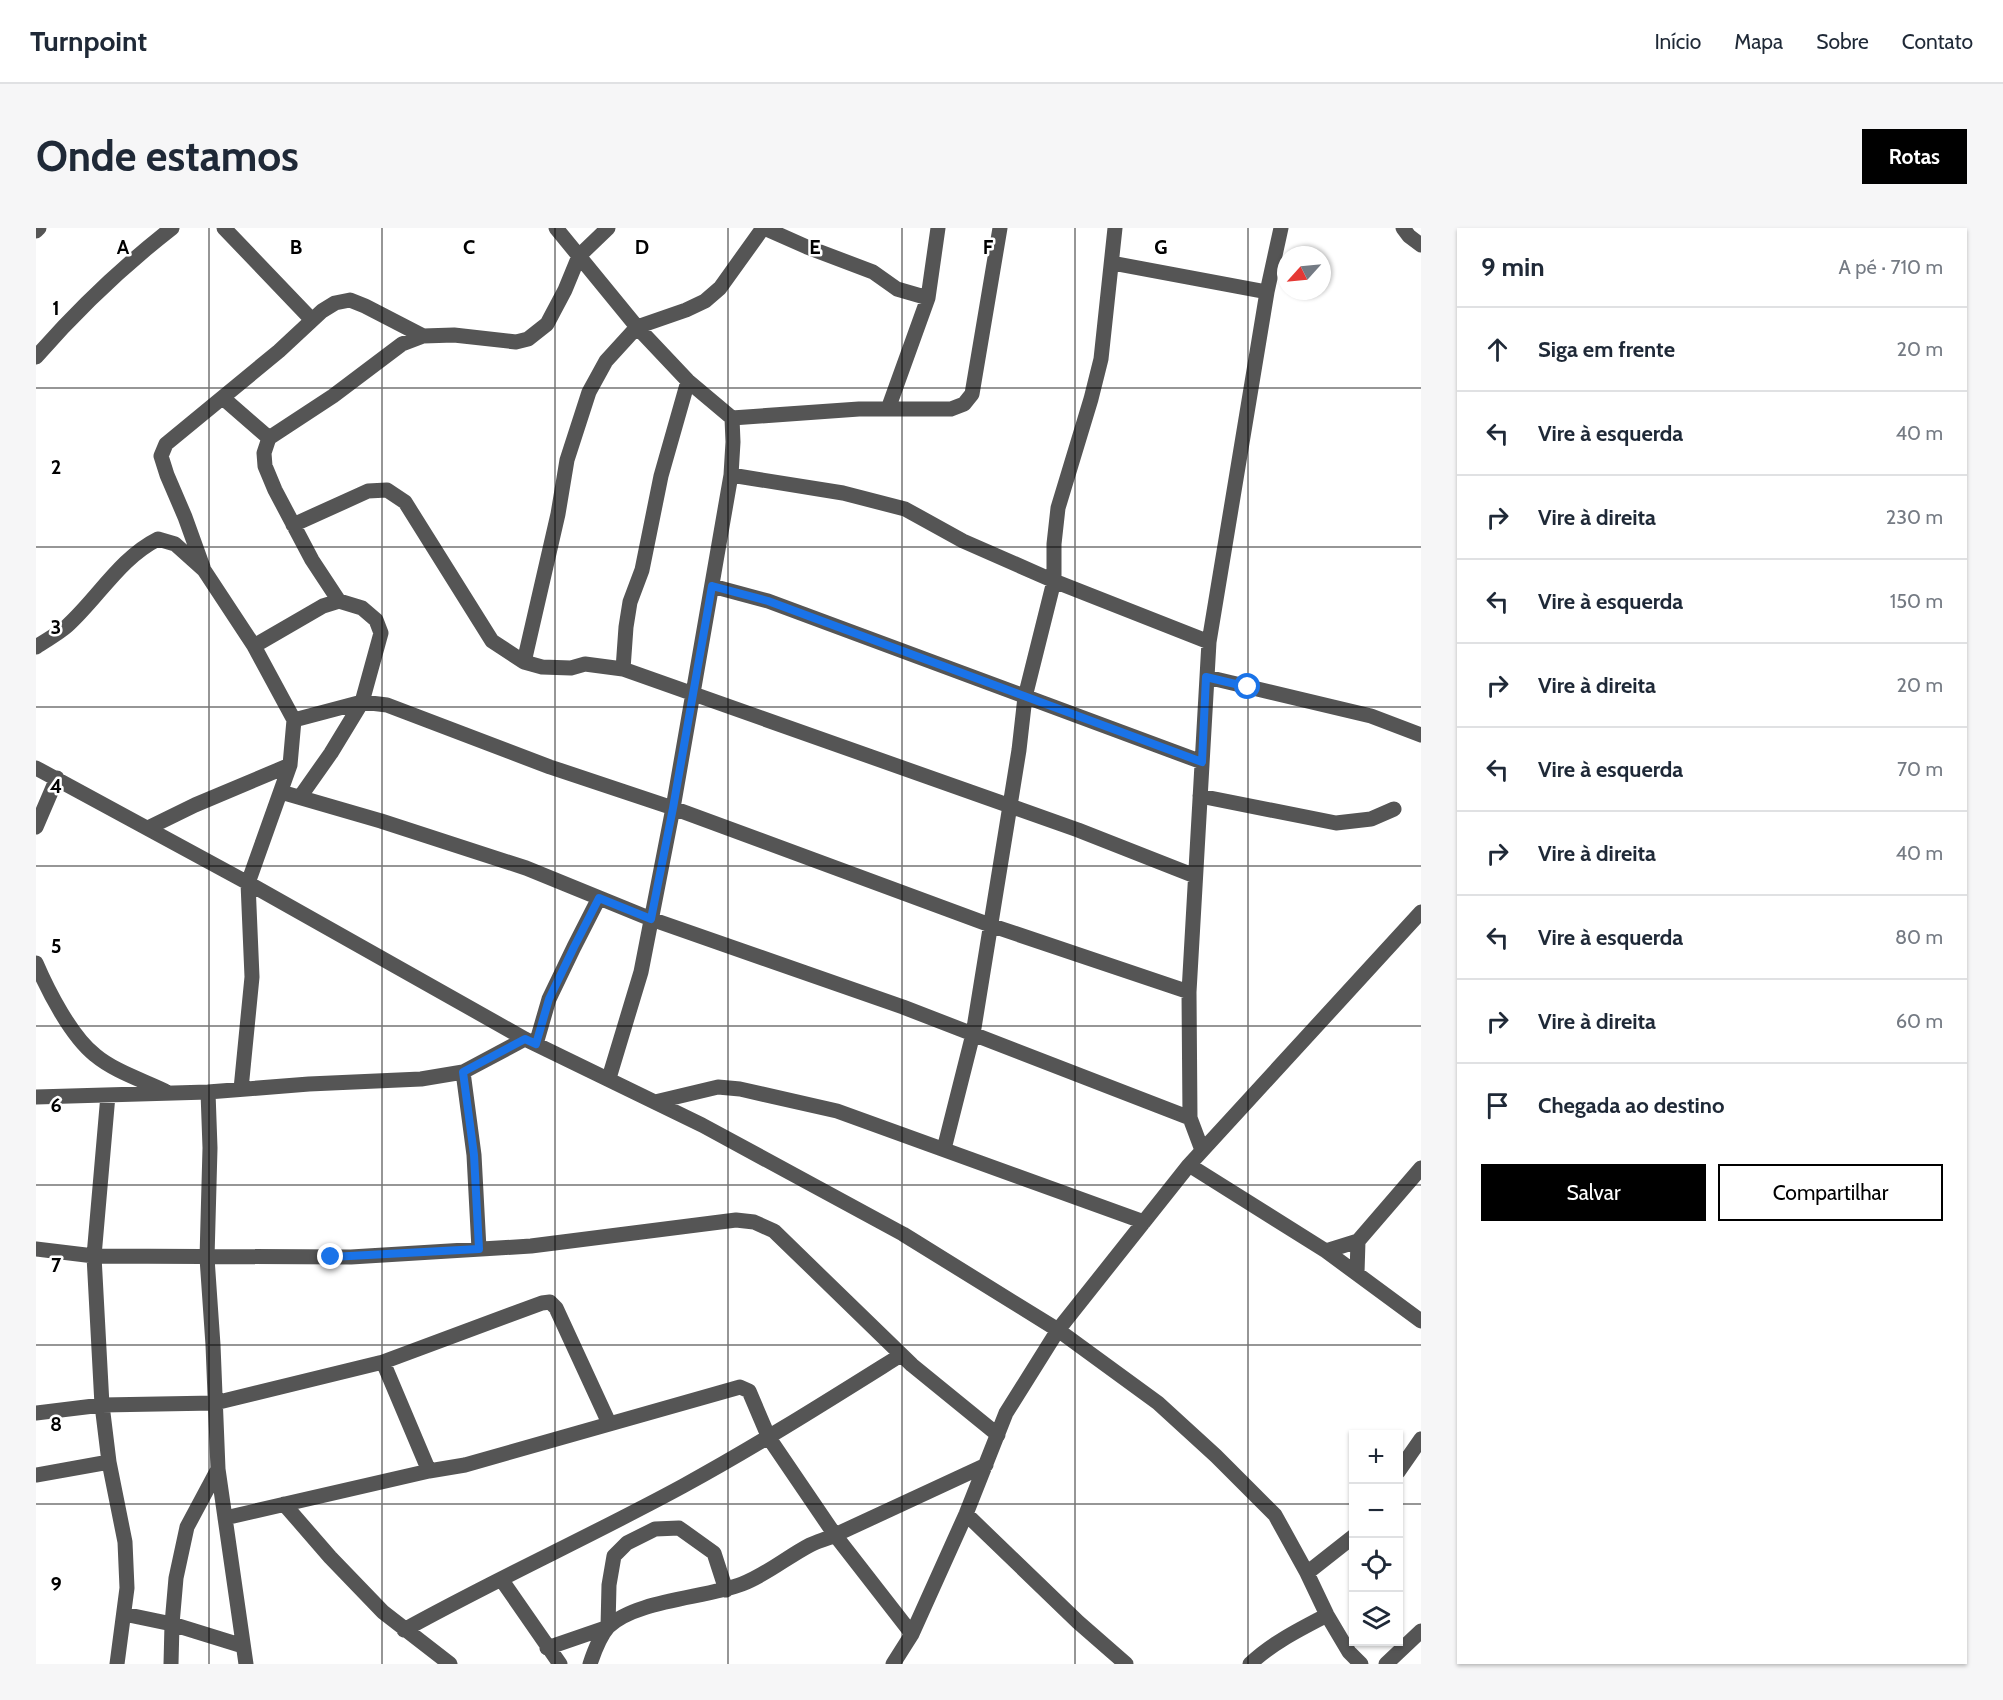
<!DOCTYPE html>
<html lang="pt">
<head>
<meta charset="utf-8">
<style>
	:root { --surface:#fff; --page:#f6f6f7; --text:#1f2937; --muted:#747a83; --line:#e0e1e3; --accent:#000 }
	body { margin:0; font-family:Cabin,sans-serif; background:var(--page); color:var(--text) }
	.controls { position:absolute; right:18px; bottom:18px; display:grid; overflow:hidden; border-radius:0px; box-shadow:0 2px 4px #0004 }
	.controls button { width:54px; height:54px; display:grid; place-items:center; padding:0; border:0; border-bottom:2px solid var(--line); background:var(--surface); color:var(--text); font:30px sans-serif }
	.compass { position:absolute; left:1241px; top:18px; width:54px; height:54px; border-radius:50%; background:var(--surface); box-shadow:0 2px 4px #0004; rotate:243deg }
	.stop { position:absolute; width:18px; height:18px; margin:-14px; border:4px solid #1a73e8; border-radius:50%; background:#fff }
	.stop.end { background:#1a73e8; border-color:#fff; box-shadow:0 2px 6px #0008 }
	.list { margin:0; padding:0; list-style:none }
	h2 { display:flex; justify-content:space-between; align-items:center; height:78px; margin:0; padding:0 24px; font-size:26px }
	h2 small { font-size:20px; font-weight:400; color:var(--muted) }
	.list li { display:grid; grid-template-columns:39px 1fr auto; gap:18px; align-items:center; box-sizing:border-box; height:84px; padding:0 24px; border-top:2px solid var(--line) }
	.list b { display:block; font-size:22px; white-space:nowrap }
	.list em { font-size:20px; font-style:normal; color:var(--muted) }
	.actions { display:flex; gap:12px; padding:18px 24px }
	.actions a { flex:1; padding:14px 0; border:2px solid var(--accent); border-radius:0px; text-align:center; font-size:21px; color:var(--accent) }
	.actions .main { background:var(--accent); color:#fff }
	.icon { flex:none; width:33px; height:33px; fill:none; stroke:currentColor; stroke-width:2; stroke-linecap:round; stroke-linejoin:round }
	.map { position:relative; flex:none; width:1385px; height:1436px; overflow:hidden; border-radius:0px }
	header { display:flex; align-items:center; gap:36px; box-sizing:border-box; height:84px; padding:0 30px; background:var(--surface); border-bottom:2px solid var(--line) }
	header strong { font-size:28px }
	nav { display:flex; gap:33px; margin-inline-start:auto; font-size:21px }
	.intro { display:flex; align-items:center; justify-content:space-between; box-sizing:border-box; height:144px; padding:0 36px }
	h1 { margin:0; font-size:42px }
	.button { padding:15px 27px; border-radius:0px; background:var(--accent); color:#fff; font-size:21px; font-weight:700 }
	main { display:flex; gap:36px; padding:0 36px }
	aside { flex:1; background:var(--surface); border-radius:0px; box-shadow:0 2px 4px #0004 }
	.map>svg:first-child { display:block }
</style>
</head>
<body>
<header>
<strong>Turnpoint</strong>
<nav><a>Início</a><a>Mapa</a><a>Sobre</a><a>Contato</a></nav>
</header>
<div class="intro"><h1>Onde estamos</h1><a class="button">Rotas</a></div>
<main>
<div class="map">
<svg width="1385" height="1436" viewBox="0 0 1385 1436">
	<rect width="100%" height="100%" fill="#fff"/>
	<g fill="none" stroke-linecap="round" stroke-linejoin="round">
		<!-- minor -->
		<path stroke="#555" stroke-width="15" d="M188 0 276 92
			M520 0 601 99 652 153 696 190 823 181H915L928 176 936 166 964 0
			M728 0 771 19 837 44 861 61 892 70
			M1367 0 1373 8 1385 17
			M0 3 3 0
			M1076 35 1231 64
			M0 129C42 81 86 39 136 0
			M187 170 233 210
			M852 181 892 70 902 0
			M695 247 807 265 869 281 927 313 1018 353 1173 414
			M257 297 332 263 351 262 369 274 456 413 488 434 506 439 535 440 549 436 587 441 1042 602 1159 648
			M167 339 149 289 131 247 125 228 130 216 243 123 286 83 299 75 314 72 329 78 387 108
			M676 358 732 373 1166 534
			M303 373 276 332 239 262 229 238 228 225 233 210 297 168 366 116 387 108 418 107 480 114 492 111 511 96 529 62 543 28 572 0
			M218 418 287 378 303 373 326 380 340 392 345 405 326 474 295 525 264 569
			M0 419C10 412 22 406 31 398 62 370 84 330 122 311L139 316 168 342 218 418 258 492 254 537 212 655 216 749 205 861
			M488 434 522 286 531 232 553 164 570 133 601 99 650 82 669 73 684 60 727 0
			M587 441 590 399 594 374 606 342 625 248 652 153
			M1171 449 1335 488 1385 507
			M258 492 326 474 351 477 514 539 637 580 954 697 1153 764
			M0 540 212 655 489 811 666 897 867 1006 1022 1102 1122 1175 1180 1228 1239 1287 1271 1345 1291 1387 1313 1424 1325 1436
			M245 564 345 593 490 640 615 691 867 779 1154 890
			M1164 568 1300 595 1335 591 1358 581
			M0 599 21 550
			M112 600 159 577 254 537
			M0 735C12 763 35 808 59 827 78 843 106 852 129 863
			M500 816 513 771 538 719 563 670
			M427 844 438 927 443 1021
			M573 850 605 744 637 580 695 247 697 214 696 190
			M172 864 174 920 171 1030 177 1117 182 1241 210 1436
			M72 867 58 1028 66 1177 73 1234 89 1314 91 1360 81 1436
			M0 869 172 864 273 856 385 851 427 844 489 811
			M619 874 682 859 704 861 801 883 1108 994
			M908 921 937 806 983 522 989 469 1018 353V316L1022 280 1055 171 1065 131 1079 0
			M1166 922 1154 890 1153 764 1173 414 1231 64 1245 0
			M1153 937 1290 1023 1385 1093
			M0 1021 58 1028 315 1029 495 1018 700 992 718 994 738 1003 876 1137 962 1207
			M1290 1023 1322 1013 1385 940
			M1321 1045 1322 1013
			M347 1134 393 1243
			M0 1185 66 1177 179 1175 347 1134 506 1075 514 1074 520 1080 573 1195
			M1362 1244 1385 1211
			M0 1247 73 1234
			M248 1276 294 1329 347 1384 414 1436
			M930 1286 1042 1394 1090 1436
			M189 1290 393 1243 429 1237 704 1159 713 1163 733 1210 799 1307 876 1406
			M1271 1345 1318 1308
			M465 1351 524 1436
			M88 1386 136 1396 207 1418
			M368 1402C460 1351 555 1308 647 1258 722 1217 793 1172 865 1127
			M511 1420 572 1399 573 1357 578 1328 591 1315 619 1301 643 1300 678 1325 690 1362
			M135 1436 136 1396 140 1350 151 1299 182 1241
			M554 1436C558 1424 564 1408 572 1399 599 1372 670 1370 706 1356 730 1347 751 1329 774 1317 782 1313 791 1311 799 1307L950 1237
			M857 1436 876 1406 930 1286 970 1185 1022 1102 1153 937 1385 684
			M1214 1436C1236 1415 1264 1401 1291 1387
			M1350 1436 1385 1403"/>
	</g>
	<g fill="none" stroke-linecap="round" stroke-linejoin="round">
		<!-- route -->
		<path stroke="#1a73e8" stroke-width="8" d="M295 1029 443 1021 438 927 427 844 489 811 500 816 513 771 538 719 563 670 615 691 637 580 676 358 732 373 1166 534 1170 449 1212 459"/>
	</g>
	<!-- grid -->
	<path fill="none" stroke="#000" stroke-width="1.5" stroke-opacity="0.55" d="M173 0V1436M346 0V1436M519 0V1436M692 0V1436M866 0V1436M1039 0V1436M1212 0V1436M0 160H1385M0 319H1385M0 479H1385M0 638H1385M0 798H1385M0 957H1385M0 1117H1385M0 1276H1318M1362 1276H1385"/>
	<g font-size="20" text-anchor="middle" font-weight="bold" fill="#000" stroke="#fff" stroke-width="5" stroke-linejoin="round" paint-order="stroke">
		<text x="87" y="26">A</text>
		<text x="260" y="26">B</text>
		<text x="433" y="26">C</text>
		<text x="606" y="26">D</text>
		<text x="779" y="26">E</text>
		<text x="952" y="26">F</text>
		<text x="1125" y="26">G</text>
		<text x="20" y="87">1</text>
		<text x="20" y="246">2</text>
		<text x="20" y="406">3</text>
		<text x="20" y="565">4</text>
		<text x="20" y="725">5</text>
		<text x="20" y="884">6</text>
		<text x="20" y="1044">7</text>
		<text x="20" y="1203">8</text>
		<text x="20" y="1363">9</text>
	</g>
</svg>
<div class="controls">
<button>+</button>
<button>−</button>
<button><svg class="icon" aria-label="locate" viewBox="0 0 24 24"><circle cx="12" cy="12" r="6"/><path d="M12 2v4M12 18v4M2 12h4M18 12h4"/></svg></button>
<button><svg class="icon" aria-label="layers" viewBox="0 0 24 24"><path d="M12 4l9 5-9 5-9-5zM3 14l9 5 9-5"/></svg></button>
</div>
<svg class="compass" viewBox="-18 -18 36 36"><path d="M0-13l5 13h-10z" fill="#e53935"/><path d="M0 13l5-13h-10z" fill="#747a83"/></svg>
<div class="stop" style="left:1212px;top:459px"></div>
<div class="stop end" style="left:295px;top:1029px"></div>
</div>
<aside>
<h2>9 min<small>A pé · 710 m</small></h2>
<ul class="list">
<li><svg class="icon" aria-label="ahead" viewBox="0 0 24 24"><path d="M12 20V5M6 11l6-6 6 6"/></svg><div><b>Siga em frente</b></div><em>20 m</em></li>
<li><svg class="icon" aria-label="left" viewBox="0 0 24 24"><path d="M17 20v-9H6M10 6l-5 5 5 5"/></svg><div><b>Vire à esquerda</b></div><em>40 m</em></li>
<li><svg class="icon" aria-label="right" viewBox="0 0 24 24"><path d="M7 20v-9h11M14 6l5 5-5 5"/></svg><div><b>Vire à direita</b></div><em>230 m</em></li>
<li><svg class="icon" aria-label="left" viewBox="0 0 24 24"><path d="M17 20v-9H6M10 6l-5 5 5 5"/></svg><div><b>Vire à esquerda</b></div><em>150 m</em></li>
<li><svg class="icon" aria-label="right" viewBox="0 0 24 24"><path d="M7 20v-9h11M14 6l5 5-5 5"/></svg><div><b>Vire à direita</b></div><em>20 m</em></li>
<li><svg class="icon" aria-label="left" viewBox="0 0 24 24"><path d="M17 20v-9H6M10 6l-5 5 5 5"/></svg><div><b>Vire à esquerda</b></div><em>70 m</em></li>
<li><svg class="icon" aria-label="right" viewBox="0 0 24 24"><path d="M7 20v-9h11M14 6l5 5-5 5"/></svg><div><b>Vire à direita</b></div><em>40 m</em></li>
<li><svg class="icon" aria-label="left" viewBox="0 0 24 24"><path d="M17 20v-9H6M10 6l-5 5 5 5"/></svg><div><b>Vire à esquerda</b></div><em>80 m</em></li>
<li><svg class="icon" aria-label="right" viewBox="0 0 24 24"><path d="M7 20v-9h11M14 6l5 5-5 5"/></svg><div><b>Vire à direita</b></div><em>60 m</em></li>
<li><svg class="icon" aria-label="arrive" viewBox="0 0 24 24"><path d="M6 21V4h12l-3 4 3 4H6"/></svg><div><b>Chegada ao destino</b></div></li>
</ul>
<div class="actions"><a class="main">Salvar</a><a>Compartilhar</a></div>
</aside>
</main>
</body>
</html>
